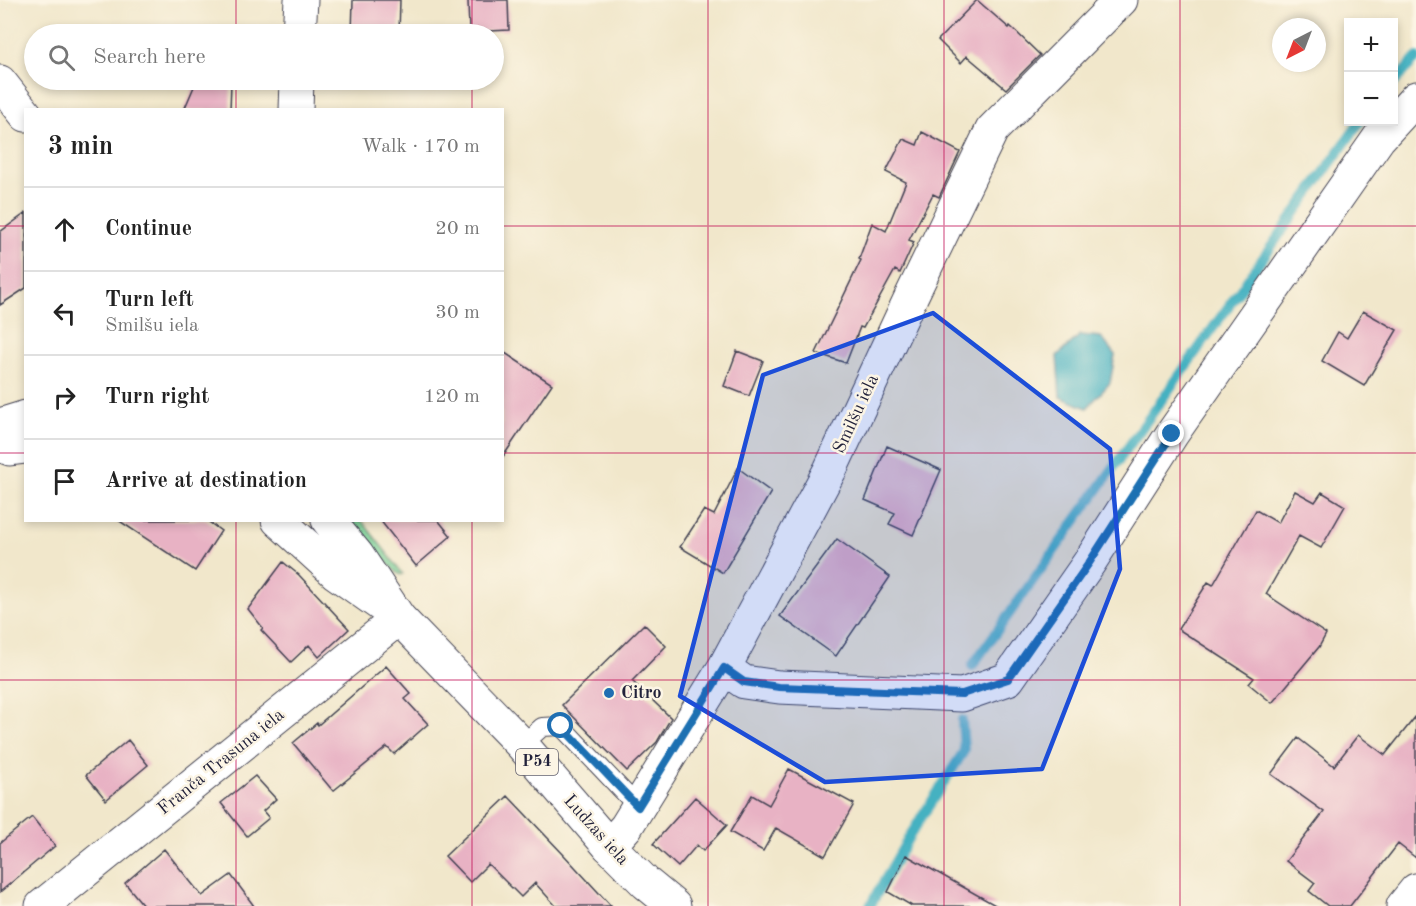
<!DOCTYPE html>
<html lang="en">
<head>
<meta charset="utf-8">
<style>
	:root { --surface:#fff; --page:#f6f6f6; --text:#222; --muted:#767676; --line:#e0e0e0 }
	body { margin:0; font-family:"Old Standard TT",serif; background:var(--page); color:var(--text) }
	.controls { position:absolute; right:18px; top:18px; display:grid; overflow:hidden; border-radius:0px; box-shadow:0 3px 9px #0003 }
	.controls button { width:54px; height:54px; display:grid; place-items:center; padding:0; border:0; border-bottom:2px solid var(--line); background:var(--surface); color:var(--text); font:30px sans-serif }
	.compass { position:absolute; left:1272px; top:18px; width:54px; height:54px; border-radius:50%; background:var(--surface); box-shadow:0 3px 9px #0003; rotate:222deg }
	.stop { position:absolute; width:18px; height:18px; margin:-14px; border:4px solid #1f6fb2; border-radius:50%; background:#fff }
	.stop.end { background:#1f6fb2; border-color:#fff; box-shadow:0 2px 6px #0008 }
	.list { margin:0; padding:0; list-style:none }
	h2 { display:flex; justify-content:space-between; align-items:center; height:78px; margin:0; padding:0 24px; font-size:26px }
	h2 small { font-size:20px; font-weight:400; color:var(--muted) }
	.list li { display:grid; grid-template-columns:39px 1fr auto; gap:18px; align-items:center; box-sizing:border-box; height:84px; padding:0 24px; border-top:2px solid var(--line) }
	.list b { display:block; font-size:22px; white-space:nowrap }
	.list p { margin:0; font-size:20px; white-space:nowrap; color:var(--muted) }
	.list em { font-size:20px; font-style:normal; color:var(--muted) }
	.icon { flex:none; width:33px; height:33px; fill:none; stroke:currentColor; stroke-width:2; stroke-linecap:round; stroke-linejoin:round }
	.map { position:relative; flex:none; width:1416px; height:906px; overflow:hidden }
	.search { position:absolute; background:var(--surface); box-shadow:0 3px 9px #0003; left:24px; top:24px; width:480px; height:66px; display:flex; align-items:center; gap:15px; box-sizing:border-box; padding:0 21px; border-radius:33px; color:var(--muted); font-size:22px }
	.panel { position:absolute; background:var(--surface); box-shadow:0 3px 9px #0003; left:24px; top:108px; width:480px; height:414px; border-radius:0px }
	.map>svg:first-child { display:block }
</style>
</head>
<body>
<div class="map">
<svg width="1416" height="906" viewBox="0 0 1416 906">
	<rect width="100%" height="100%" fill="#fcf5e5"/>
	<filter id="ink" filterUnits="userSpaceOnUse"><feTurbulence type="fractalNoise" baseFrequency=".0167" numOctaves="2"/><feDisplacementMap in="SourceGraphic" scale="12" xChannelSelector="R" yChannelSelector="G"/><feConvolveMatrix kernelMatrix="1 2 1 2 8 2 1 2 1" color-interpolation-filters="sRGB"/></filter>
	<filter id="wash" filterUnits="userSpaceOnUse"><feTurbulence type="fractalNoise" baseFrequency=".008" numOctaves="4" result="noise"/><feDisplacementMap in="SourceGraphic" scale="24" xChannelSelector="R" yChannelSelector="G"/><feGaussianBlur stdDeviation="1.35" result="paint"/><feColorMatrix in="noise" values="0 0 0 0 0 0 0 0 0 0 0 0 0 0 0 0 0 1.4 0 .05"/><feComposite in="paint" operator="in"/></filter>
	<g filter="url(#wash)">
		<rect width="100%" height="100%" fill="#f1e7cb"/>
		<!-- green -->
		<path fill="#7dd499" stroke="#507b6a" stroke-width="1.5" d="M347 521H362L403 574 401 575 397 573Z"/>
		<!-- water -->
		<path fill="#44b1c1" stroke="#336a7e" stroke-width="1.5" d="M1080 335 1101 337 1115 355 1110 383 1087 408 1060 397 1057 356Z"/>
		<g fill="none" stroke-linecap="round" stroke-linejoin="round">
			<!-- stream -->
			<path stroke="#44b1c1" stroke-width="10" d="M1394 83 1416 58
				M972 666 1360 122
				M870 906 909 837 964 751 962 720"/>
		</g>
		<g id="blocks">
			<!-- building -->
			<path fill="#e8b2c4" d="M353 0H400L399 34H352Z
				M468 0H508L509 30 469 32Z
				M977 0 1009 28 1010 26 1040 55 1006 89 967 56 961 63 938 40Z
				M196 82 231 83 230 110H184Z
				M922 132 960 152 939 197 933 194 909 240 914 242 900 273 895 270 863 328 860 327 846 363 816 353 861 260 859 259 872 223 886 231 906 182 886 172 903 139 917 145Z
				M26 213V288L0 305V232Z
				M1363 311 1397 330 1364 386 1322 361 1338 332 1347 338Z
				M502 351 552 384 502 458Z
				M737 351 763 361 749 396 724 386Z
				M887 446 941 470 913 535 889 524 895 513 865 500Z
				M738 468 771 492 723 573 680 547 704 510 714 515Z
				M1295 491 1315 502 1322 492 1345 506 1321 548 1299 536 1266 594 1326 634 1319 647 1272 703 1249 684 1254 678 1178 629 1208 582 1213 585 1256 510 1278 523Z
				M118 520H206L221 531 195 571Z
				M380 520H438L451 536 416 566Z
				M837 539 890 577 836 656 780 616Z
				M283 562 299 575 349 629 319 657 309 645 291 662 261 630 263 628 248 609Z
				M644 624 666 646 632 681 671 718 657 742 627 771 562 705Z
				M386 666 411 694 405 699 428 724 394 754 387 747 333 791 293 743 317 723 318 725Z
				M1416 716V858L1398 844 1350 906H1328L1309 891 1315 883 1286 861 1324 812 1271 774 1298 738 1334 766 1358 735 1385 755Z
				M128 740 148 765 106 800 86 775Z
				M789 769 854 804 825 856 776 828 763 851 730 832 752 795 769 805Z
				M255 776 276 799 263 811 269 818 247 836 221 803Z
				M508 796 564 855 611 906H556L535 883 521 897 488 864 470 882 445 856Z
				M695 797 727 825 703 851 697 845 678 867 653 844Z
				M32 817 55 846 0 892V843Z
				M164 849 202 896 231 875 254 906H144L125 883Z
				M906 855 997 906H912L888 892Z"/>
		</g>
	</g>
	<g filter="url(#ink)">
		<use href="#blocks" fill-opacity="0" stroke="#414051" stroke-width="1.5"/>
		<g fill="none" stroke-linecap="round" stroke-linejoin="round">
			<!-- service casing -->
			<g stroke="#414051" stroke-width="20">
				<path id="service" d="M522 745 542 727 561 726 638 807"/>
			</g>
			<!-- minor casing -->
			<g stroke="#414051" stroke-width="35">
				<path id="minor" d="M299 34 301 0
					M296 110 297 80
					M724 668 744 682 779 687 962 695 1008 679 1089 563 1172 434 1379 138 1416 98
					M609 846 626 827 724 668 830 470 911 297 992 130 1121 0
					M42 906 399 618
					M1403 906 1416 890"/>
			</g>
			<!-- secondary casing -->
			<g stroke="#414051" stroke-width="35">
				<path id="secondary" d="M0 425 26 417
					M0 445 10 449 26 447"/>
			</g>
			<!-- primary casing -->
			<g stroke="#414051" stroke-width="35">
				<path id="primary" d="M0 82 26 115
					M278 520 336 573 384 607
					M328 520 357 555 399 618 522 745 609 846 646 883 674 906"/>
			</g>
			<!-- service -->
			<use href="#service" stroke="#fff" stroke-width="18"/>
			<!-- minor -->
			<use href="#minor" stroke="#fff" stroke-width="33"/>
			<!-- secondary -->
			<use href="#secondary" stroke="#fff" stroke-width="33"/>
			<!-- primary -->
			<use href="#primary" stroke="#fff" stroke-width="33"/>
		</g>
	</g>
	<g fill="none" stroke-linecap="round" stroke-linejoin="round" filter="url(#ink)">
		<!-- route -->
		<path stroke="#1f6fb2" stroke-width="8" d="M561 726 638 807 724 668 744 682 779 687 962 694 1008 679 1089 563 1172 434"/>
	</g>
	<!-- marked area -->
	<path fill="#1d4ed8" fill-opacity="0.2" stroke="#1d4ed8" stroke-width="4.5" stroke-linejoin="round" d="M933 313 1110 449 1120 569 1042 769 825 782 680 696 763 375Z"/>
	<!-- grid -->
	<path fill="none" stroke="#c2185b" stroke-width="1.5" stroke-opacity="0.55" d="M236 0V34M472 0V34M708 0V906M944 0V906M1180 0V906M236 80V110M472 80V110M0 226H26M502 226H1416M0 453H26M502 453H1416M236 520V906M472 520V906M0 680H1416"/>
	<!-- markers -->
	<circle fill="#1f6fb2" stroke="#fcf5e5" stroke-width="2" cx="609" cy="693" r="6"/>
	<g text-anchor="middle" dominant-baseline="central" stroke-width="5" stroke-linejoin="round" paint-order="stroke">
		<!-- shield labels -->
		<rect fill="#fcf5e5" stroke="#63616e" stroke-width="1.5" x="516" y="749" width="42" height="26" rx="4.5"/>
		<g font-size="16" font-weight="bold" fill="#22223b">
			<text x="537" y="762">P54</text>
		</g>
		<!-- street labels -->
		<g font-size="18" fill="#22223b" stroke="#fcf5e5">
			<text transform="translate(856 414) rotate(-65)">Smilšu iela</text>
			<text transform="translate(221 762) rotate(-39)">Franča Trasuna iela</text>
			<text transform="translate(596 830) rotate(48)">Ludzas iela</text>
		</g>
		<!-- poi labels -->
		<g font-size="18" font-weight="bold" fill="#22223b" stroke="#fcf5e5" text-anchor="start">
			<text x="621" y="693">Citro</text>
		</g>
	</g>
</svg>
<div class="controls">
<button>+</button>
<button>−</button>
</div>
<svg class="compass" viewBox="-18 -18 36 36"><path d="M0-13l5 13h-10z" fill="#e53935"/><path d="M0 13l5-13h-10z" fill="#767676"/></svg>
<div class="stop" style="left:561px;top:726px"></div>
<div class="stop end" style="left:1172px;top:434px"></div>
<div class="search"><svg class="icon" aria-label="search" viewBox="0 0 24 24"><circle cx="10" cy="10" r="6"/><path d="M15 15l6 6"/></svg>Search here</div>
<section class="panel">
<h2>3 min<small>Walk · 170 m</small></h2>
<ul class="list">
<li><svg class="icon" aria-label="ahead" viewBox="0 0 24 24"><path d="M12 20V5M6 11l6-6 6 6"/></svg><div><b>Continue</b></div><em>20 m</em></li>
<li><svg class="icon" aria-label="left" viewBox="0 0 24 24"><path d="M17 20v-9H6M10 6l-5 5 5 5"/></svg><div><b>Turn left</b><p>Smilšu iela</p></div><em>30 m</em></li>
<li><svg class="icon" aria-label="right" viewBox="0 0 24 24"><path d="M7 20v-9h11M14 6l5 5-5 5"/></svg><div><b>Turn right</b></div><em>120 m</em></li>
<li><svg class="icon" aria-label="arrive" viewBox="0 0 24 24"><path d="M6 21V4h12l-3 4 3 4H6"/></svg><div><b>Arrive at destination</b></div></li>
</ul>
</section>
</div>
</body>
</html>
